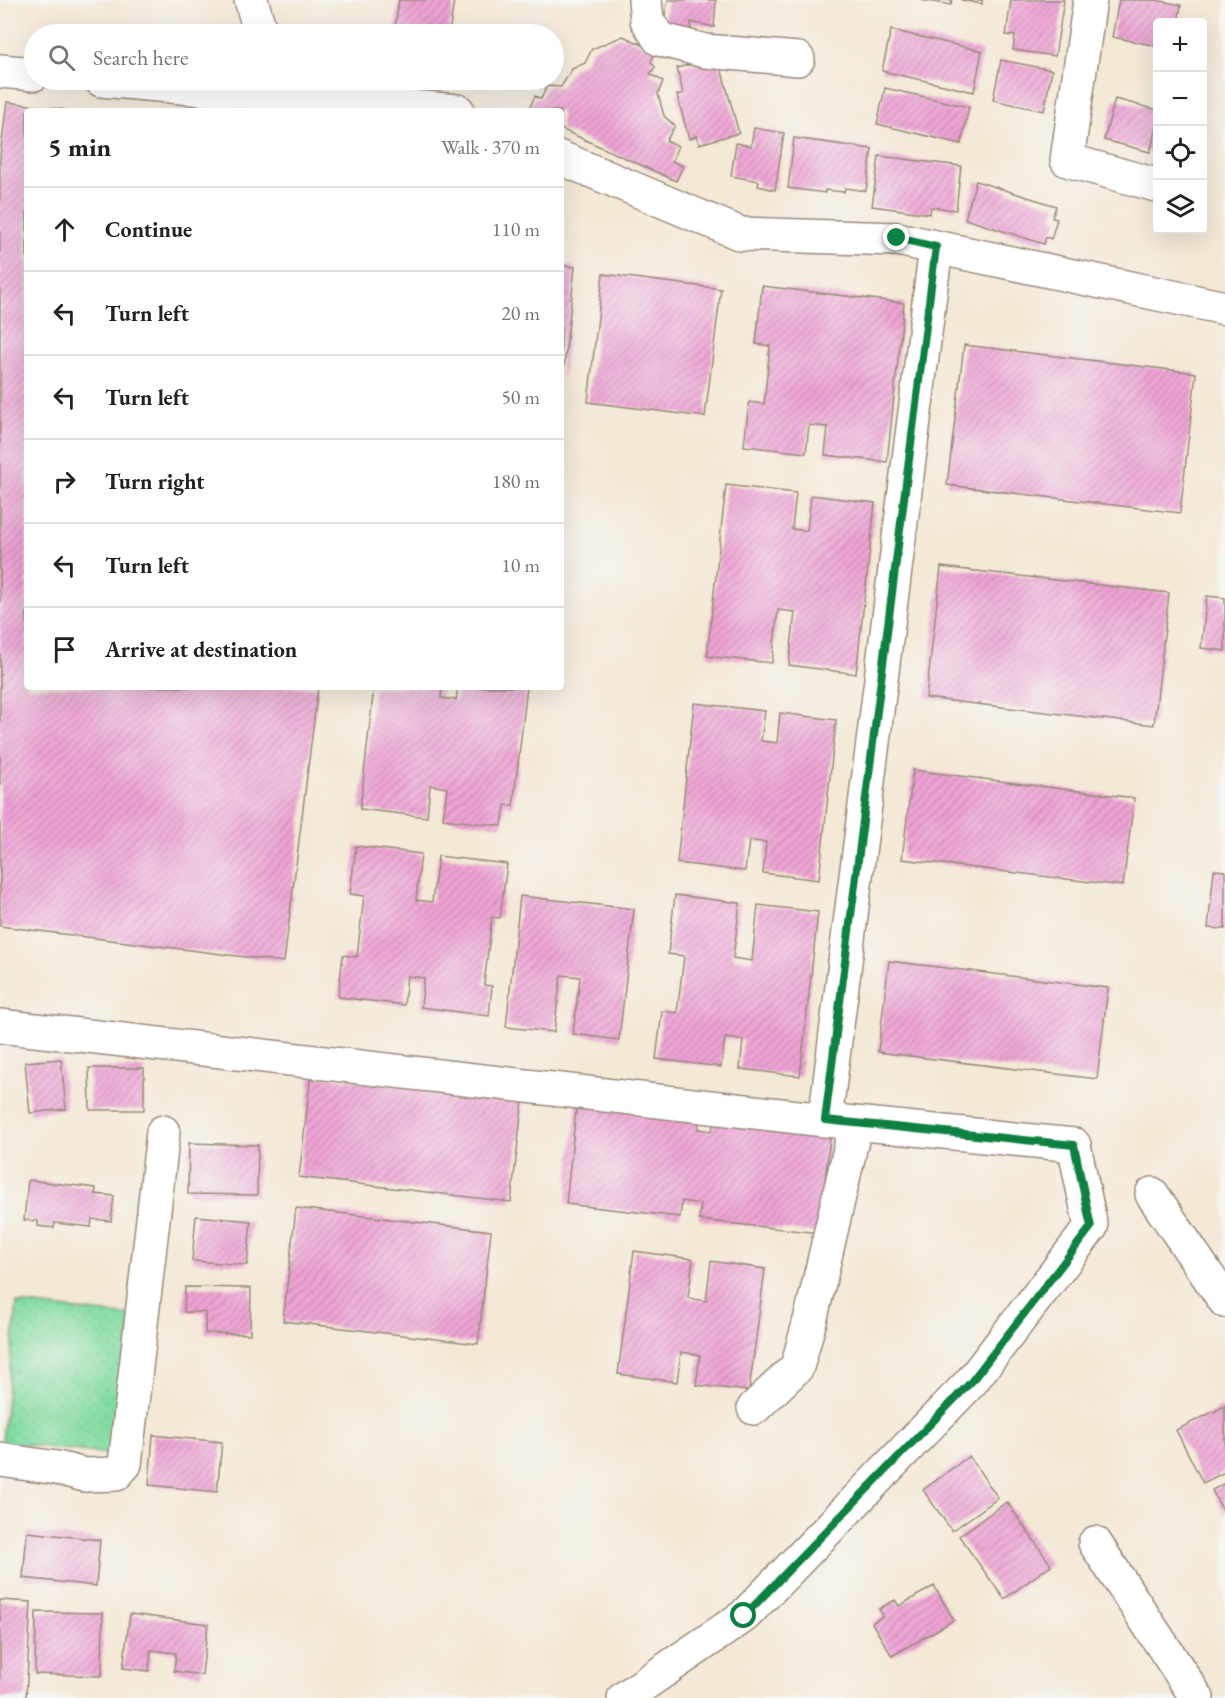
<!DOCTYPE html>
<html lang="en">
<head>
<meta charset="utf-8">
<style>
	:root { --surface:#fff; --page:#f2f2f2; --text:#202124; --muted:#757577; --line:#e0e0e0 }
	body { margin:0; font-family:"EB Garamond",serif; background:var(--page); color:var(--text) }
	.controls { position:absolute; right:18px; top:18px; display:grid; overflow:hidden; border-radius:6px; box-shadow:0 6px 24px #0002 }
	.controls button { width:54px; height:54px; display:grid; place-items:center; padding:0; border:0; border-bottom:2px solid var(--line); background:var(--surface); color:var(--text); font:30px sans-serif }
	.stop { position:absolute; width:18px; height:18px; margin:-14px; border:4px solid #0b8043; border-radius:50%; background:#fff }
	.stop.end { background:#0b8043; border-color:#fff; box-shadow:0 2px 6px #0008 }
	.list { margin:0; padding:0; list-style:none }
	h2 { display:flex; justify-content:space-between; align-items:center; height:78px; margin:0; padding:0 24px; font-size:26px }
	h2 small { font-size:20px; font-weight:400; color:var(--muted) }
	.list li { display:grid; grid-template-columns:39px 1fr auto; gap:18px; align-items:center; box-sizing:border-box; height:84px; padding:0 24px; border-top:2px solid var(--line) }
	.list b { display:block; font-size:22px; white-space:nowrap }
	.list em { font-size:20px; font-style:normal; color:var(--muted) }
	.icon { flex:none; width:33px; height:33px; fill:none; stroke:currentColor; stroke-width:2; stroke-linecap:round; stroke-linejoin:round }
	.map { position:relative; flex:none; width:1225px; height:1698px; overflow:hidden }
	.search { position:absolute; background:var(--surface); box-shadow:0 6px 24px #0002; left:24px; top:24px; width:540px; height:66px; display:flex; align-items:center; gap:15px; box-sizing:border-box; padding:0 21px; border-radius:33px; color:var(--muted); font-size:22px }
	.panel { position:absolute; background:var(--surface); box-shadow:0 6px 24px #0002; left:24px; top:108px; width:540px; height:582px; border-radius:6px }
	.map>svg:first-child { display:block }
</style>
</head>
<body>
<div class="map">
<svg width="1225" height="1698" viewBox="0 0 1225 1698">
	<defs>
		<pattern id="grass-dots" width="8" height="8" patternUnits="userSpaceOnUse" patternTransform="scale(1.5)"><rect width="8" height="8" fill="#82dca1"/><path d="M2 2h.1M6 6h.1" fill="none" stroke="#71bd8a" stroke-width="1.8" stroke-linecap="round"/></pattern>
		<pattern id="building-hatch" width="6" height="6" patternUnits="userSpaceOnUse" patternTransform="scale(1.5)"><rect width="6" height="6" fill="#efa4d5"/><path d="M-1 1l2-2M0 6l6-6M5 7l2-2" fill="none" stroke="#c386ac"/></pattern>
	</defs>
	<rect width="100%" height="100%" fill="#f6f6f2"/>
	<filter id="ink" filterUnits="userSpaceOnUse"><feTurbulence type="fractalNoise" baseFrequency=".0167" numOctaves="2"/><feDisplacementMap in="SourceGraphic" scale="12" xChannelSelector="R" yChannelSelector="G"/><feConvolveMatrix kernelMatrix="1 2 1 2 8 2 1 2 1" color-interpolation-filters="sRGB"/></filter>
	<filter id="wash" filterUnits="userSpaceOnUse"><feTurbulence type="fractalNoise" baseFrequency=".008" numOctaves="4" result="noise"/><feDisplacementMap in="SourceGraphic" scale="24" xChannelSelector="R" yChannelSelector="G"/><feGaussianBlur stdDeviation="1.35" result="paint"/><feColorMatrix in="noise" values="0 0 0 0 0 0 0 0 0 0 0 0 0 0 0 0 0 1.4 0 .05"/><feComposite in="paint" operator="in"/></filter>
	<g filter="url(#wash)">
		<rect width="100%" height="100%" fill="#f4e8d6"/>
		<!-- grass -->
		<path fill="url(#grass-dots)" stroke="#5e8360" stroke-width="1.5" d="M17 1303 131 1316 115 1455 2 1442Z"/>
		<g id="blocks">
			<!-- building -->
			<path fill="url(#building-hatch)" d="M399 0H454L449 34H394Z
				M668 0H716L714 27 691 22V29L661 34Z
				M920 0H952L951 5Z
				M961 0H982V4Z
				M1011 0H1064L1055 56 1013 50 1015 36 1006 35Z
				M1119 0H1156L1181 5 1178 22H1158V46L1112 37Z
				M891 30 982 51 974 92 882 71Z
				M623 36 656 51 651 62 655 67 650 74 663 81 658 94 664 116 675 126 666 141 678 146 672 161 683 166 676 181 561 129V111H528L535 96 541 99 547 86 561 87 572 69 585 63 592 49Z
				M718 57 739 133 699 144 697 136 689 139 677 95 683 93 677 68Z
				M1001 60 1052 70 1044 111 993 100Z
				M885 88 969 107 961 144 877 124Z
				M1115 99 1158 110V125L1150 152 1104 140Z
				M7 102 67 110 27 111V687H318L284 962 0 926V156Z
				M754 128 784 133 775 190 758 186 759 181 731 176 736 143 751 146Z
				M794 138 872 149 866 191 845 188 844 192 825 190V193L788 188Z
				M879 156 961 166 956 210 931 207 930 214 872 206Z
				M976 181 1056 206 1052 218 1057 219 1051 239 1046 237 1044 244 965 219Z
				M561 265 575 267 563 376H561Z
				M603 274 721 289 705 417 588 402Z
				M762 286 904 303 887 462 825 455 828 427 809 425 806 453 744 446 749 402 764 404 770 346 756 344Z
				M964 345 1196 373 1180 513 947 485Z
				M726 485 796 493 792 529 807 531 811 495 875 503 856 674 789 665 795 612 778 610 772 663 707 656Z
				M941 567 1169 593 1154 725 926 698Z
				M1207 596 1225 598V651L1201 648Z
				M374 687H442L441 698 456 700 458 687H527L513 806 505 805 502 826 443 819 447 788 430 785 427 817 360 809Z
				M694 703 765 711 761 741 777 743 780 713 836 720 819 880 763 873 766 842 749 841 745 871 677 863Z
				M913 770 1134 798 1123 886 902 859Z
				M356 846 421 854 416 900 432 902 438 856 507 864 500 918 492 917 484 985 492 986 489 1016 421 1007 424 978 407 976 404 1005 338 997 343 955 357 957 364 896 350 894Z
				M1214 870 1225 871V929L1208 928Z
				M675 895 740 903 733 958 752 961 758 905 818 912 800 1076 740 1069 743 1040 725 1038 721 1067 656 1059 662 1011 677 1013 684 956 668 954Z
				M520 896 634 909 619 1040 573 1034 580 977 561 975 554 1032 506 1027Z
				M889 961 1108 988 1097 1079 878 1052Z
				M61 1059 66 1109 30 1113 25 1062Z
				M89 1068H144V1110H90Z
				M311 1075 523 1099 511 1202 299 1177Z
				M577 1101 700 1114 698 1129 712 1131 714 1116 831 1129 819 1233 699 1220 701 1204 682 1201 680 1217 566 1204Z
				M189 1143 258 1145 257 1195 188 1194Z
				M28 1180 96 1188 95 1194 114 1196 111 1221 92 1219 91 1227 55 1223 54 1228 38 1226V1221L24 1220Z
				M296 1208 491 1231 478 1344 283 1321Z
				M196 1216 251 1221 247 1265 192 1261Z
				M634 1251 693 1259 688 1298 706 1301 711 1261 765 1269 749 1391 696 1385 700 1355 681 1352 677 1382 618 1374Z
				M185 1287 251 1288 250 1334 205 1333V1312H184Z
				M1225 1406V1472L1203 1483 1176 1430Z
				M153 1435 222 1442 217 1492 149 1485Z
				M969 1456 998 1498 952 1531 923 1490Z
				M1225 1483V1515L1212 1490Z
				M1007 1502 1051 1565 1004 1599 959 1536Z
				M27 1532 100 1540 96 1586 23 1578Z
				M934 1586 954 1620 892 1656 872 1623 883 1616 879 1609 895 1600 899 1606Z
				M0 1600 31 1602 26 1698H0Z
				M36 1612 103 1613 102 1676 35 1674Z
				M130 1614 208 1624 202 1675 174 1671 176 1653 151 1650 149 1671 123 1668Z"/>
		</g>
	</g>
	<g filter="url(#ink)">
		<use href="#blocks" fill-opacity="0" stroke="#98897a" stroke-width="1.5"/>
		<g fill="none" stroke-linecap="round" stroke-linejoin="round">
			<!-- street casing -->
			<g stroke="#98897a" stroke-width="36">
				<path id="street" d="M251 0 261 34
					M645 0 647 20 659 39 705 51 798 59
					M1090 0 1067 160 1156 185
					M0 71 34 74
					M101 80 458 111
					M561 158 741 234 897 239 1225 308
					M0 1026 825 1120 1074 1145 1091 1227 971 1382 744 1616 624 1698
					M825 1120 936 247
					M1152 1194 1225 1301
					M754 1408 797 1367 812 1313 856 1123
					M0 1460 57 1468 85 1475 116 1474 125 1464 163 1132
					M1095 1543 1197 1698"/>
			</g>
			<!-- street -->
			<use href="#street" stroke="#fff" stroke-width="33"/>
		</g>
	</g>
	<g fill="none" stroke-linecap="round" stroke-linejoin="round" filter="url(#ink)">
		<!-- route -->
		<path stroke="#0b8043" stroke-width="8" d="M744 1616 971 1382 1091 1227 1074 1145 825 1120 936 247 897 238"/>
	</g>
</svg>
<div class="controls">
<button>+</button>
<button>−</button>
<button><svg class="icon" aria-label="locate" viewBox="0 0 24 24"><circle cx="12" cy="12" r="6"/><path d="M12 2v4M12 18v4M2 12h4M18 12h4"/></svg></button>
<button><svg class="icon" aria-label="layers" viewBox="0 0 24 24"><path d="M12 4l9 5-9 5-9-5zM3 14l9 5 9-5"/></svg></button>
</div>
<div class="stop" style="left:744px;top:1616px"></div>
<div class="stop end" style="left:897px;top:238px"></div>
<div class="search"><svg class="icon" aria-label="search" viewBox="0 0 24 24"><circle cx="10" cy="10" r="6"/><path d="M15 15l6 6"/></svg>Search here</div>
<section class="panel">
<h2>5 min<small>Walk · 370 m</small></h2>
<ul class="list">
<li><svg class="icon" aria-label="ahead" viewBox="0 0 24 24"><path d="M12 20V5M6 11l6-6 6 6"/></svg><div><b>Continue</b></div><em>110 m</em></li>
<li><svg class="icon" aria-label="left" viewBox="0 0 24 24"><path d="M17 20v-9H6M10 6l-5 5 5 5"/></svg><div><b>Turn left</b></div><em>20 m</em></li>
<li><svg class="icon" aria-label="left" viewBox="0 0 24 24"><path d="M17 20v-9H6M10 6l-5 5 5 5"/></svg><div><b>Turn left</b></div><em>50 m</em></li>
<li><svg class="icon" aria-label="right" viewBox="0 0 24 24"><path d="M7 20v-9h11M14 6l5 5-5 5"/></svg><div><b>Turn right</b></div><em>180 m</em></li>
<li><svg class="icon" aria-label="left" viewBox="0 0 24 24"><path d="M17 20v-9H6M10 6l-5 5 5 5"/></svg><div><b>Turn left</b></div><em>10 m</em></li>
<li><svg class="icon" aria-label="arrive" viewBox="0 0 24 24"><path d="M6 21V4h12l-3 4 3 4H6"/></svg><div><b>Arrive at destination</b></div></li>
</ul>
</section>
</div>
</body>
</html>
